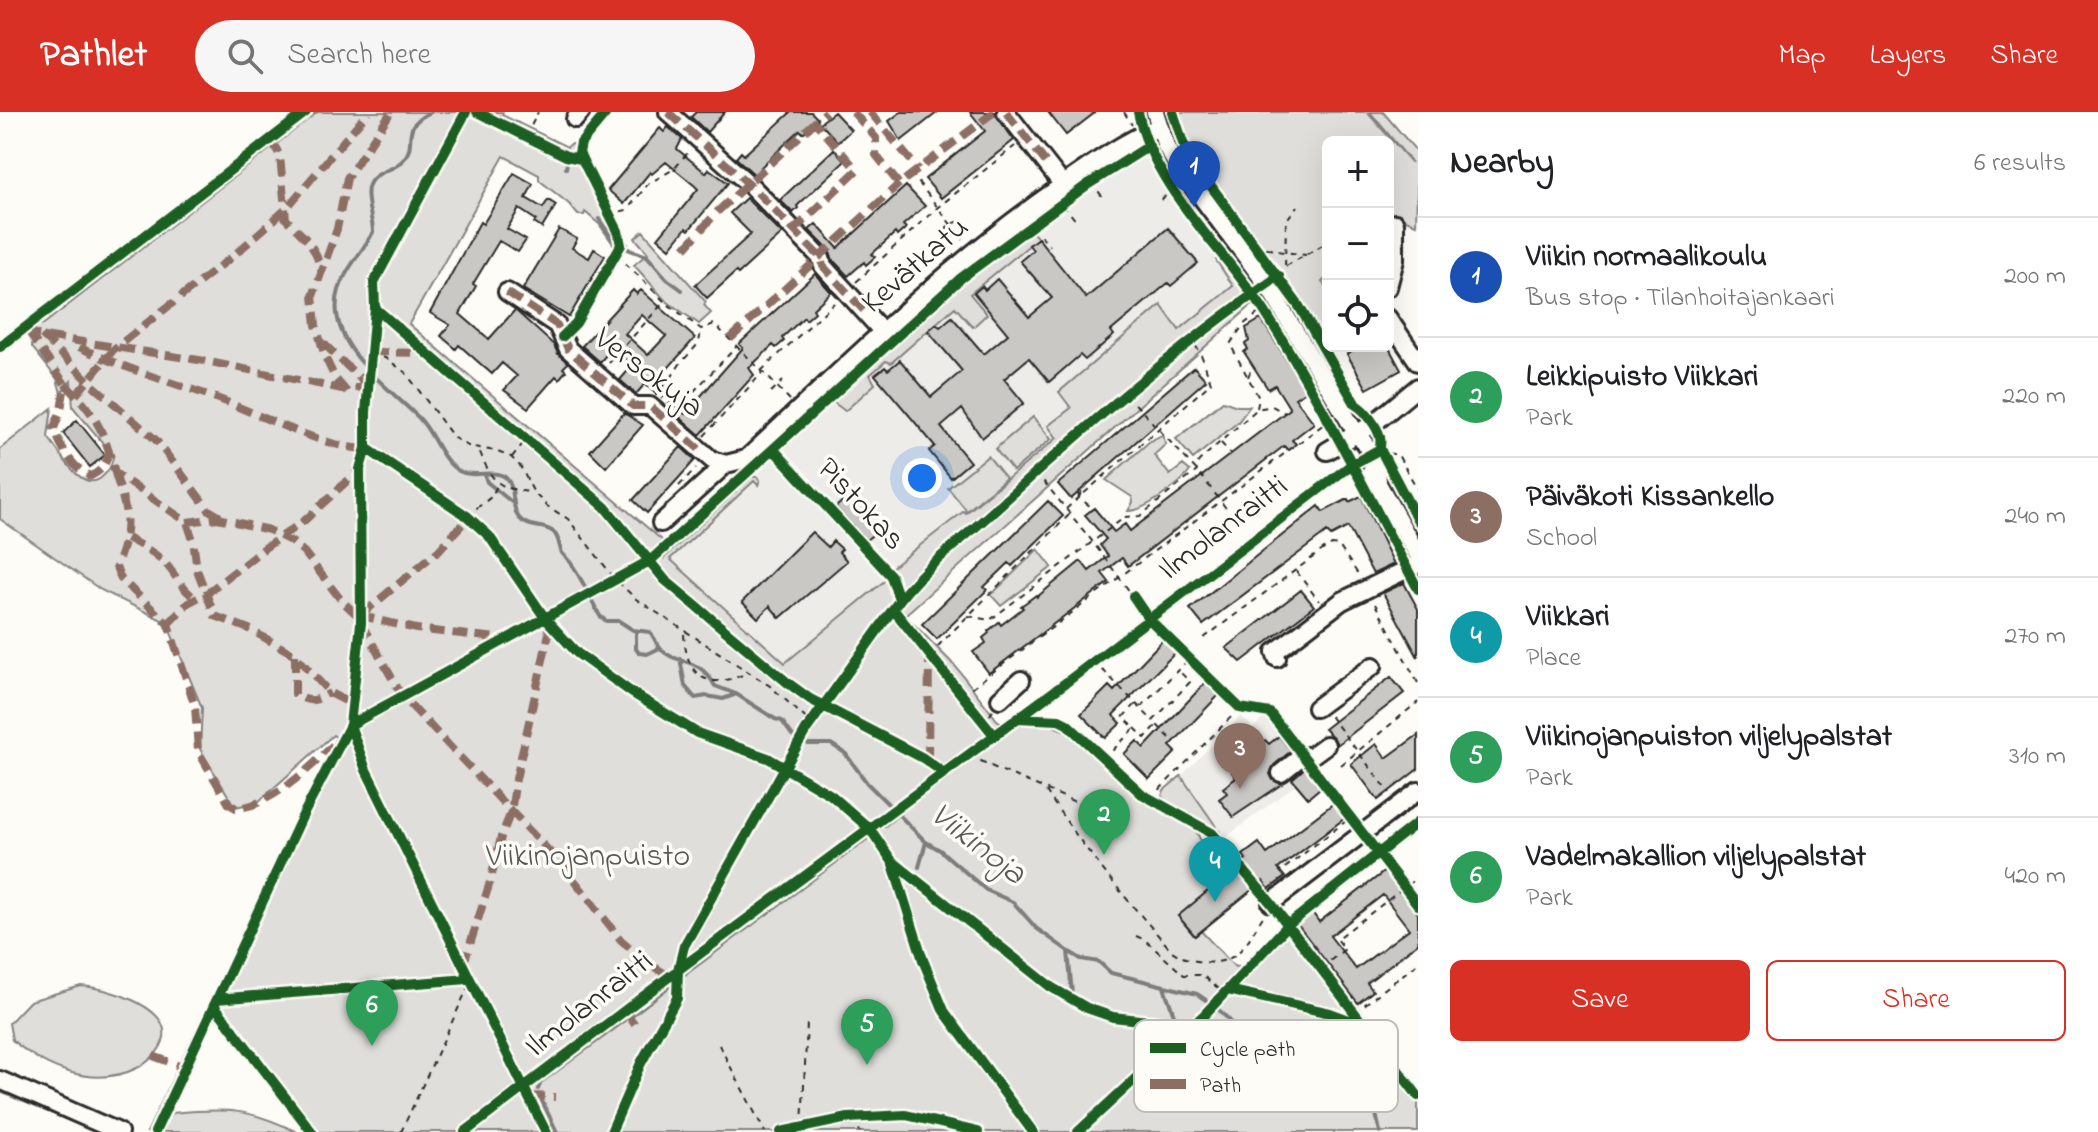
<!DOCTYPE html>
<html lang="en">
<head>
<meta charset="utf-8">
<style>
	:root { --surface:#fff; --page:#f6f6f6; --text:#202124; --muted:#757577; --line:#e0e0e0; --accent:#d93025 }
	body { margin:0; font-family:"Indie Flower",sans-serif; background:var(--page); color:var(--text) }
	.controls { position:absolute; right:24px; top:24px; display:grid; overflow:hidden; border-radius:12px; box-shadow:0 8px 32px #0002 }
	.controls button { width:72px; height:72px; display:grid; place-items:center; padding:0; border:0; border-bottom:2px solid var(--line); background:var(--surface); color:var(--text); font:40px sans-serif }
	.you { position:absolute; left:922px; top:366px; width:28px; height:28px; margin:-20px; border:6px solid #fff; border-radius:50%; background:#1a73e8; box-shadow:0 0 0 12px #1a73e833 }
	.badge { display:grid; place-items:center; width:52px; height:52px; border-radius:50%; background:var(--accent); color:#fff; font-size:26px; font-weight:700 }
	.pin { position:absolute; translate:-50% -66px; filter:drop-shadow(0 2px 4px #0008) }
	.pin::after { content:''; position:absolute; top:42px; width:28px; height:24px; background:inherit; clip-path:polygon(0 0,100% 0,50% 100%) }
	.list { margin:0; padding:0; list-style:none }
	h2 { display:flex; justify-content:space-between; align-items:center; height:104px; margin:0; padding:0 32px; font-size:34px }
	h2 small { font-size:26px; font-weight:400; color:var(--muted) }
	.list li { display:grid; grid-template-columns:52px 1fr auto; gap:24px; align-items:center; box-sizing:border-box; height:120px; padding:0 32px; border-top:2px solid var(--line) }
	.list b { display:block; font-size:30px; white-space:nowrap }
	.list p { margin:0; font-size:26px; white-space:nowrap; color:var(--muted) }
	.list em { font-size:26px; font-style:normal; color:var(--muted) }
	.actions { display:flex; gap:16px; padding:24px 32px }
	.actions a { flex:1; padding:18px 0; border:2px solid var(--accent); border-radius:12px; text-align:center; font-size:28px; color:var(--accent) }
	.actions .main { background:var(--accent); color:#fff }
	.icon { flex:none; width:44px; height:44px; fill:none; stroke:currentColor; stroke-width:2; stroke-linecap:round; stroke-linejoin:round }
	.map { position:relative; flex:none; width:1418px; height:1020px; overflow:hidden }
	header { display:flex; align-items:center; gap:48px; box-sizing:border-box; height:112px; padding:0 40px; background:var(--accent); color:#fff }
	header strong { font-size:38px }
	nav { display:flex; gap:44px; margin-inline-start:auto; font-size:28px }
	.search { width:560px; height:72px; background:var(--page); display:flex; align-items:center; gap:20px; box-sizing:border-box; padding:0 28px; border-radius:44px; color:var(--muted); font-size:30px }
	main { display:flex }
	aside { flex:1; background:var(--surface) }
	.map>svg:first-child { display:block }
</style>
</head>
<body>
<header>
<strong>Pathlet</strong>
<div class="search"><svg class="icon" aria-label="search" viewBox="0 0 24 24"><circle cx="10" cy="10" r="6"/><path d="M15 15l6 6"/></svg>Search here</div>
<nav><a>Map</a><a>Layers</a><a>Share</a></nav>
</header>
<main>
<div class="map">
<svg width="1418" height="1020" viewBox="0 0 1418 1020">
	<rect width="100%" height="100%" fill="#fdfcf7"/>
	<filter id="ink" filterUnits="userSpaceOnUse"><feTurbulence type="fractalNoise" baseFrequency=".0125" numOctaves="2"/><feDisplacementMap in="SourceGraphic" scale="16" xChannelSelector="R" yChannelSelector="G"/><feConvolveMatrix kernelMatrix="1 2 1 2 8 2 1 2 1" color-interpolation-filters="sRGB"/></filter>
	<g filter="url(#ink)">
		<!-- built -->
		<path fill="#edece8" d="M1143 46 1150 49 1184 103 1220 145 1217 148 1233 174 1179 218 1161 193 1059 279 1071 296 1058 326 967 403 963 399 891 456 783 336 969 167 1061 94 1070 93Z
			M774 345 888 467 785 551 664 446Z
			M1241 604 1253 616 1265 605 1302 654 1304 653 1311 661 1225 726 1181 664Z"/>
		<!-- green -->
		<path fill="#dfdeda" stroke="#858482" stroke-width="2" d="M311 0H503L502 3 567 35 571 32 585 33V45L628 132 625 137 616 136 599 112 585 100 584 103H578L569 92 539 68V63L504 44 409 212 663 429 664 446 752 365H757L760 368 758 373 754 369 670 447 785 551 894 461 891 456 964 399 966 401 1057 326 1048 314 1071 296 1059 280 1161 193 1179 218 1233 174 1216 148 1220 145 1253 192 905 503 956 555 997 608 1010 616 1018 611H1045L1071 621 1138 684 1193 713 1203 733 1212 725 1236 756 1178 804 1194 824 1201 819 1235 855 1246 854 1291 805 1418 975V1020H306L248 943 215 905 164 1011 172 1001C226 996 248 996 297 1020H147L336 625 333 623 258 690 235 695 200 637 202 596 169 516 164 509 101 478 0 407V337L52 296 48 325C59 339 82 383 102 365 110 358 113 352 113 343L73 295 71 269 61 281 57 267 32 235 33 213Z
			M1177 0H1367L1412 51 1370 0H1383L1418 41 1416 112 1398 105 1395 101 1388 105V30H1328V164L1322 170 1328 177V220L1323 224 1190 34Z
			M1030 118 1038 126 970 182 987 202 973 215 955 195 891 251 886 249 870 263 875 272 845 299 833 290 969 167Z
			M643 119 706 190 704 193 711 201 699 212 665 188 634 153 648 141 635 126Z
			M1223 289 1237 294H1250L1238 310 1193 347 1176 327Z
			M1033 305 1051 327 1013 359 995 337Z
			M1162 323 1166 332 1154 343 1170 363 1183 353 1190 359C1181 372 1143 400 1128 399L1133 390 1132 385 1106 368 1150 329Z
			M988 344 1006 366 967 399 948 376Z
			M1038 437 1052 455 1001 494 991 483Z
			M1181 664 1220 720 1164 688 1162 684 1164 678Z
			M81 874C104 875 169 894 164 925 162 938 148 951 137 956 94 977 46 957 12 928L9 911 30 889Z"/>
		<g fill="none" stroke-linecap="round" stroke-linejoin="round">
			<!-- stream -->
			<path stroke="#7e7d7b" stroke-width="4" d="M431 0C396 16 421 31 401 50 391 60 372 59 368 76 365 90 373 106 373 120 363 140 346 155 339 178 323 230 387 274 419 306 434 321 440 348 459 359 473 367 496 356 506 366 517 377 510 395 519 406 528 417 542 412 552 419 560 425 558 433 562 441 563 442 569 449 570 450 582 466 590 486 600 504L606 509H619L633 518 650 520C654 525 657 533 661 537 674 553 699 543 715 574L736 582 775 607 782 609 792 623 808 632H831L845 641 867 671 926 730 940 738 986 778 1013 790 1036 816 1068 839 1081 847 1099 850 1111 861 1197 882 1216 895 1235 914 1248 922 1276 916 1299 921 1318 917 1344 926 1356 935 1365 951 1380 1020
				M498 4 560 37
				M566 56 567 51
				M599 107 615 131
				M625 136 647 144 667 167 682 178
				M42 212 316 0
				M485 364 487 370 514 392
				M636 519V537L639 541 647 542 660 536
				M680 546 685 574 695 586 707 584 723 587 734 583
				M885 713 897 703
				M919 755 926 730
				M1068 839 1072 882
				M681 865 869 725
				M1164 875 1174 903
				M632 903 671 873
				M538 977 541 970 624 909
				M0 979 87 1015
				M542 989 557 1020"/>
		</g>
		<!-- building -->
		<path fill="#c9c8c4" stroke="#2b2b2b" stroke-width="2" fill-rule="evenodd" d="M696 0H725L707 20 691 5Z
			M791 0H811L818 7 803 21 800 18 761 55 763 57 756 64 736 46 741 40 744 43Z
			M834 0 851 18 838 30 820 11Z
			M901 0H938L901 29 889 9Z
			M970 0H994L1014 28 941 86 925 67 985 19Z
			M1048 0H1096L1066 23Z
			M668 15 682 27 677 37 706 61 709 57 728 71 689 118 686 116 670 136 658 126 698 77 695 74 666 50 652 62 650 60 624 92 608 78 660 16 664 20Z
			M834 37 845 49 797 94 798 96 793 101 780 88Z
			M514 61 533 72 526 86 543 96 548 88 556 93 542 116 534 111 536 108 519 97 507 117 526 128 518 140 499 129 473 172 476 174 460 202 489 227 515 198 554 233 558 242 568 251 563 256 566 259 559 267 556 264 528 296 504 278 517 264 502 251 492 262 459 233 456 237 441 224 450 213 430 201 480 110 483 112Z
			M906 74 925 94 903 113 906 116 897 124 895 121 872 142 875 145 866 153 864 150 848 164 833 148 829 138 809 118 816 112 838 136Z
			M746 86 782 122 738 162 736 160 707 186 695 173 751 122 730 101Z
			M1168 116 1198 151 1171 174 1168 171 1111 219 1114 223 1085 248 1080 243 1049 270 1029 246 1004 267 1024 291 982 326 962 297 941 315 970 350 951 366 929 339 935 334 875 263 885 255 888 258 900 248 931 285 962 259 928 219 936 212 940 215 952 205 984 242 1008 222 974 181 982 174 985 178 997 167 1029 205 1052 186 1020 149 1033 138 1029 133 1038 126 1086 186Z
			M559 117 577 127 572 136 589 146 594 137 605 144 569 205 523 177Z
			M815 162 831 180 813 197 815 200 806 208 804 205 782 226 784 229 776 236 773 233 749 256 754 263 700 323 667 294 671 290 685 302 743 236 739 232Z
			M633 178 637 182 641 178 695 226 660 265 667 270 656 282 645 272 636 282 620 268 632 254 612 236 600 250 582 234ZM642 203 666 224 648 243 625 222Z
			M1261 207 1306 279 1295 286 1314 311 1292 328 1296 332 1288 338 1284 334 1128 454 1122 446 1102 461 1109 470 989 561 973 540 986 531 983 526 989 521 988 519 999 510 1001 513 1023 496 1021 494 1036 483 1037 485 1081 449 1089 459 1108 444 1100 433 1106 427 1085 403 1094 396 1114 420 1125 412 1130 419 1290 297 1275 273 1268 277 1244 240 1248 237 1245 232 1249 229 1246 216Z
			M1361 234H1388L1401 258 1367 277 1347 242Z
			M1194 255 1206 268 1071 387 1058 372Z
			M624 301 643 313 606 355 590 339Z
			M77 308 105 343 90 355 63 321Z
			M681 335 695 348 647 401 633 388Z
			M1361 384 1394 452 1373 462 1348 415 1331 424 1327 420 1203 513 1190 497 1319 394 1323 400 1348 387 1349 390Z
			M845 387 875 421 866 428 836 395Z
			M1048 389 1063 404 1012 454 1009 451 984 475 987 478 937 527 922 512Z
			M812 420 828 435 833 429 842 437 839 440 847 449 780 506 770 494 758 506 742 490Z
			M1404 471 1418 497V545L1383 481Z
			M1301 478 1314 494 1241 550 1226 536Z
			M1163 528 1176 540 1113 603 1121 611 1105 626 1081 602 1109 574 1114 579Z
			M1391 565 1404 581 1337 633 1334 626 1324 617Z
			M1206 570 1219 583 1170 634 1176 640 1149 667 1124 642 1137 629 1144 636Z
			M1418 623V657L1378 688 1351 652 1376 632 1386 646Z
			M1279 624 1291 639 1274 653 1270 662 1273 668 1282 672 1233 705 1219 687 1227 681 1223 676 1236 666 1232 660 1241 653 1238 649 1265 628 1269 632Z
			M1306 655 1320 676 1308 686 1292 667Z
			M1334 691 1345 706 1278 757 1285 765 1269 777 1263 769 1195 824 1178 804 1246 747 1243 743 1259 731 1267 742Z
			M1385 759 1418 802V831L1367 871 1373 879 1358 891 1297 812 1312 800 1319 810ZM1383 783 1409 817 1356 857 1330 824Z"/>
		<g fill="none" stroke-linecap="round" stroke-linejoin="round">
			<!-- minor casing -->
			<g stroke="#2b2b2b" stroke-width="22">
				<path id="minor" d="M668 0 752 75 821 146 823 154 883 220
					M1006 0 1063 73
					M1155 0 1166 34 1175 50 1268 174 1356 321C1370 336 1375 347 1378 368
					M575 7 581 0
					M1388 175 1395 148V111
					M507 180 557 213 568 237 633 294H650L712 348 726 352
					M1388 206 1418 250
					M1327 339 1373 312 1418 275
					M1371 359 1418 443
					M661 411 726 352 746 347C847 253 946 154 1060 75 1091 53 1123 30 1159 15
					M1277 546 1275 540 1342 489 1418 452
					M1000 587 1021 568
					M1316 596 1373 554
					M1281 661 1302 644H1311L1326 633
					M1271 791 1418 679
					M0 968 119 1020"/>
			</g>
			<!-- path -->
			<path stroke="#2b2b2b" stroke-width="2" stroke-dasharray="6 6" stroke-linecap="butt" d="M1124 0 1132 13
				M526 24 538 0
				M911 61 963 128
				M1091 70 1105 88
				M1161 88 1173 77
				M1063 93 1078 111
				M609 102 627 98 648 72 674 57 690 38
				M1033 114 1050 134
				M945 119 949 112 958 110
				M1255 132 1277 139 1306 143
				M617 143 665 190 701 217 714 212 763 260
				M1286 154 1328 130
				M1279 163 1285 155 1286 109 1297 94
				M856 170 937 96 1015 34
				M30 226 32 224
				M372 240 387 247 406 261 454 326 468 334 495 339 511 345 520 354 534 381 547 394 568 407 615 467 636 487 770 574 811 611
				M609 251 664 190
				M761 259 834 191
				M1248 265 1250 260 1255 257
				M771 280 783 269
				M1127 283 1200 362 1235 408
				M661 287 669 279 671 266 680 252 699 231 701 218
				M1257 296 1259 286 1230 232 1244 212 1263 198
				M677 297 736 235
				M704 324 763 260 790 288
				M1221 331 1231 342
				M480 340C492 371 499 377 532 380
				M1388 341 1398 343 1418 378
				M512 345 526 328
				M1036 360 1092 429 1133 484
				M728 370 733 375
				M679 374 696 356
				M1079 385 1083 377
				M1066 397 1211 271 1202 245 1192 227
				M467 404 491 385 497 374
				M1296 459 1319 489
				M1375 492 1418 571
				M968 504 990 508 1125 405 1140 404 1197 359 1196 355 1199 349 1257 297 1272 294 1285 301
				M684 522C686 564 706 580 747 561
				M1204 526 1324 437 1332 433 1339 434 1360 465
				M929 543 1070 402
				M1094 549 1152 608
				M962 583 1328 309
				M1141 595 1190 546
				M993 598 990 603 994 623
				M1330 604 1390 681
				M1135 616 1145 626 1156 614
				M1170 626 1153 609 1190 570 1178 558
				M973 639 981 649 993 655 1113 706
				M1104 647 1135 616 1123 605 1136 592
				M1341 653 1418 590
				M1046 679C1084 738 1126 787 1172 839 1182 846 1190 848 1202 850 1240 854 1246 830 1264 803
				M1153 688 1161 676 1240 596
				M878 738 883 734
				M1285 756 1350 706
				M1136 824 1145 828 1184 863H1202L1218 876 1228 878
				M1321 856 1345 837 1337 827 1418 765
				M1355 900 1418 851
				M719 933 765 1020
				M855 1006 860 1020
				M802 1014 807 911
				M401 1020 470 871
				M960 1020V1015"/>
			<!-- minor -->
			<use href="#minor" stroke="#fdfcf7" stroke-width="16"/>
			<!-- path-bridge -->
			<path stroke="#2b2b2b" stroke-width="2" stroke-dasharray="6 6" stroke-linecap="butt" d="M1078 381 1079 386 1090 394"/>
			<!-- quiet -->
			<path stroke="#8d6e63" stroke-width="8" stroke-dasharray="16 8" stroke-linecap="butt" d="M668 0 752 75 821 146 823 154 868 203
				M853 0 876 26V43L899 72 994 0
				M870 0 918 57
				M1006 0 1047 52
				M271 27 280 44 286 107 308 129 316 142 321 158
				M793 119 857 58 815 10
				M685 136 717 100 826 0
				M507 180 557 213 568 237 633 294H650L699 337
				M25 216 38 223 205 249 342 277 369 275
				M28 219 65 272 61 298 54 316C60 334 72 357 91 364 103 358 106 352 109 339
				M42 223 94 274 156 328 209 398 222 406
				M730 227 899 72
				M323 231 369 275
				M79 235C124 257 172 270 219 287 253 300 334 340 366 336
				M372 240 425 241
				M65 272C97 303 104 319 115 361L187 410 193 428 197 458 215 504 249 517 295 543 330 581 353 593
				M347 280 335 266 325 245 316 213 313 184 337 117 347 66 391 0
				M76 283 115 236 233 144 285 98 368 0
				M115 361C128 402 132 414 116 455L121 467 168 512 195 594 198 639 229 692 236 696C267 696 312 655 333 633
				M187 410 218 406 269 418 292 430 304 440 341 488 356 502 402 584 564 755 621 828 646 850 669 864
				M127 426C141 434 155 440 166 452 177 465 182 477 196 487
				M361 503 439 438 465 409 467 404
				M361 511 366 505 416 517 505 527
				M168 512 188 491 207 481 266 435 304 409 360 357
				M295 543V582C311 592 314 589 330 581
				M928 649 929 543
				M463 854 491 767 501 725 511 700 516 667 549 521 546 510
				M625 899 636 914
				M153 944 185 956
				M1200 973 1203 971 1204 903
				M529 984 555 985"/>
			<!-- cycleway casing -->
			<g stroke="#fdfcf7" stroke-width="15">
				<path id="cycleway" d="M477 0 566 44 581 47
					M1138 0C1154 78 1223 135 1265 200 1321 288 1368 384 1418 477
					M1173 0 1183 31 1200 59 1299 194 1356 293C1365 298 1377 314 1380 325 1381 329 1380 333 1380 337L1418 409
					M375 196 605 395 665 468 788 571 810 587 923 646 944 661
					M562 225 576 211 621 133 618 119 579 41 581 31 607 0
					M0 235 306 0
					M366 336 467 404 489 424 545 506 577 541 631 580 697 621 768 646 831 683 870 717 892 749 1051 875 1087 896 1113 905 1192 914
					M774 338 891 464 899 487
					M1133 484 1148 506 1240 596 1270 601 1418 793
					M1017 606 1059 608 1067 612 1142 682 1212 721 1271 791 1418 984
					M350 613 651 448 961 166 1087 73 1149 34
					M350 613 366 658 546 1020
					M994 623 893 497C917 461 957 432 988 404 1081 319 1176 235 1279 164
					M892 749 923 848 944 899 1033 1020
					M1228 878 1330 901 1365 914
					M216 887 468 867
					M214 893 312 1020
					M155 1020 302 705 350 613 361 511 360 357 366 336V300L375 196 374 170 466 0
					M465 1020 678 858 1068 569 1351 353 1380 337
					M611 1020 641 951 677 886 678 858 684 834 806 618 893 497
					M781 1020 848 1006 906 1003 978 1020
					M1078 1020 1204 903 1288 813 1418 710"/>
			</g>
			<!-- cycleway -->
			<use href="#cycleway" stroke="#1b5e20" stroke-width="10"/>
		</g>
	</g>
	<g text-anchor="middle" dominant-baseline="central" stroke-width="7" stroke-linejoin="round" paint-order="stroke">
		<!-- street labels -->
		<g font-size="32" fill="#2b2b2b" stroke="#fdfcf7">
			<text transform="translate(916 154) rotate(-41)">Kevätkatu</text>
			<text transform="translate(648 262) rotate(37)">Versokuja</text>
			<text transform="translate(860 393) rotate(47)">Pistokas</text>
			<text transform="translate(1224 417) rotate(-37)">Ilmolanraitti</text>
			<text transform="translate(590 893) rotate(-38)">Ilmolanraitti</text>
		</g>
		<!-- park labels -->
		<g font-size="32" fill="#585857" stroke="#fdfcf7">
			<text x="588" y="745">Viikinojanpuisto</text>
		</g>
		<!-- water labels -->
		<g font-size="34" font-style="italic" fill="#5b5b5a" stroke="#fdfcf7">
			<text transform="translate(977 733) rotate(38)">Viikinoja</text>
		</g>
	</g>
	<!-- legend -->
	<rect x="1134" y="908" width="264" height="92" rx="12" fill="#fdfcf7" stroke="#bebdba" stroke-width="2"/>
	<rect x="1150" y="931" width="36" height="10" fill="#1b5e20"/>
	<rect x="1150" y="967" width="36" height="10" fill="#8d6e63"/>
	<g font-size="22" fill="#2b2b2b">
		<text x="1200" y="944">Cycle path</text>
		<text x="1200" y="980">Path</text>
	</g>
</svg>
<div class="controls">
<button>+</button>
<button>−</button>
<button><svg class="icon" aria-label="locate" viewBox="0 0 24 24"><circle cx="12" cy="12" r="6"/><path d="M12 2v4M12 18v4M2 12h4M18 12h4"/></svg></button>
</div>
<div class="you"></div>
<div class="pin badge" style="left:1194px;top:95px;background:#1a4fb4">1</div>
<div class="pin badge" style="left:1104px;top:743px;background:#2e9e5b">2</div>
<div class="pin badge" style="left:1240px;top:677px;background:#8d6e63">3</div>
<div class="pin badge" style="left:1215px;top:790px;background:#0f9aa8">4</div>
<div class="pin badge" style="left:867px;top:953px;background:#2e9e5b">5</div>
<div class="pin badge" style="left:372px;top:934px;background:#2e9e5b">6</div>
</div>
<aside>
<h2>Nearby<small>6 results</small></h2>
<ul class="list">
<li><span class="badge" style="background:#1a4fb4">1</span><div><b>Viikin normaalikoulu</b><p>Bus stop · Tilanhoitajankaari</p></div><em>200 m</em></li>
<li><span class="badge" style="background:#2e9e5b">2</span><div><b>Leikkipuisto Viikkari</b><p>Park</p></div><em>220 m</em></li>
<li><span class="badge" style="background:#8d6e63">3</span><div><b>Päiväkoti Kissankello</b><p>School</p></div><em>240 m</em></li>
<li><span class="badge" style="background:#0f9aa8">4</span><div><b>Viikkari</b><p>Place</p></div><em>270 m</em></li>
<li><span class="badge" style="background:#2e9e5b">5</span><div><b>Viikinojanpuiston viljelypalstat</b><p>Park</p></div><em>310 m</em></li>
<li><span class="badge" style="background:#2e9e5b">6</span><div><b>Vadelmakallion viljelypalstat</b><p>Park</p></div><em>420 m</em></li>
</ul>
<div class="actions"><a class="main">Save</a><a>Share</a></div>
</aside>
</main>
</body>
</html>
